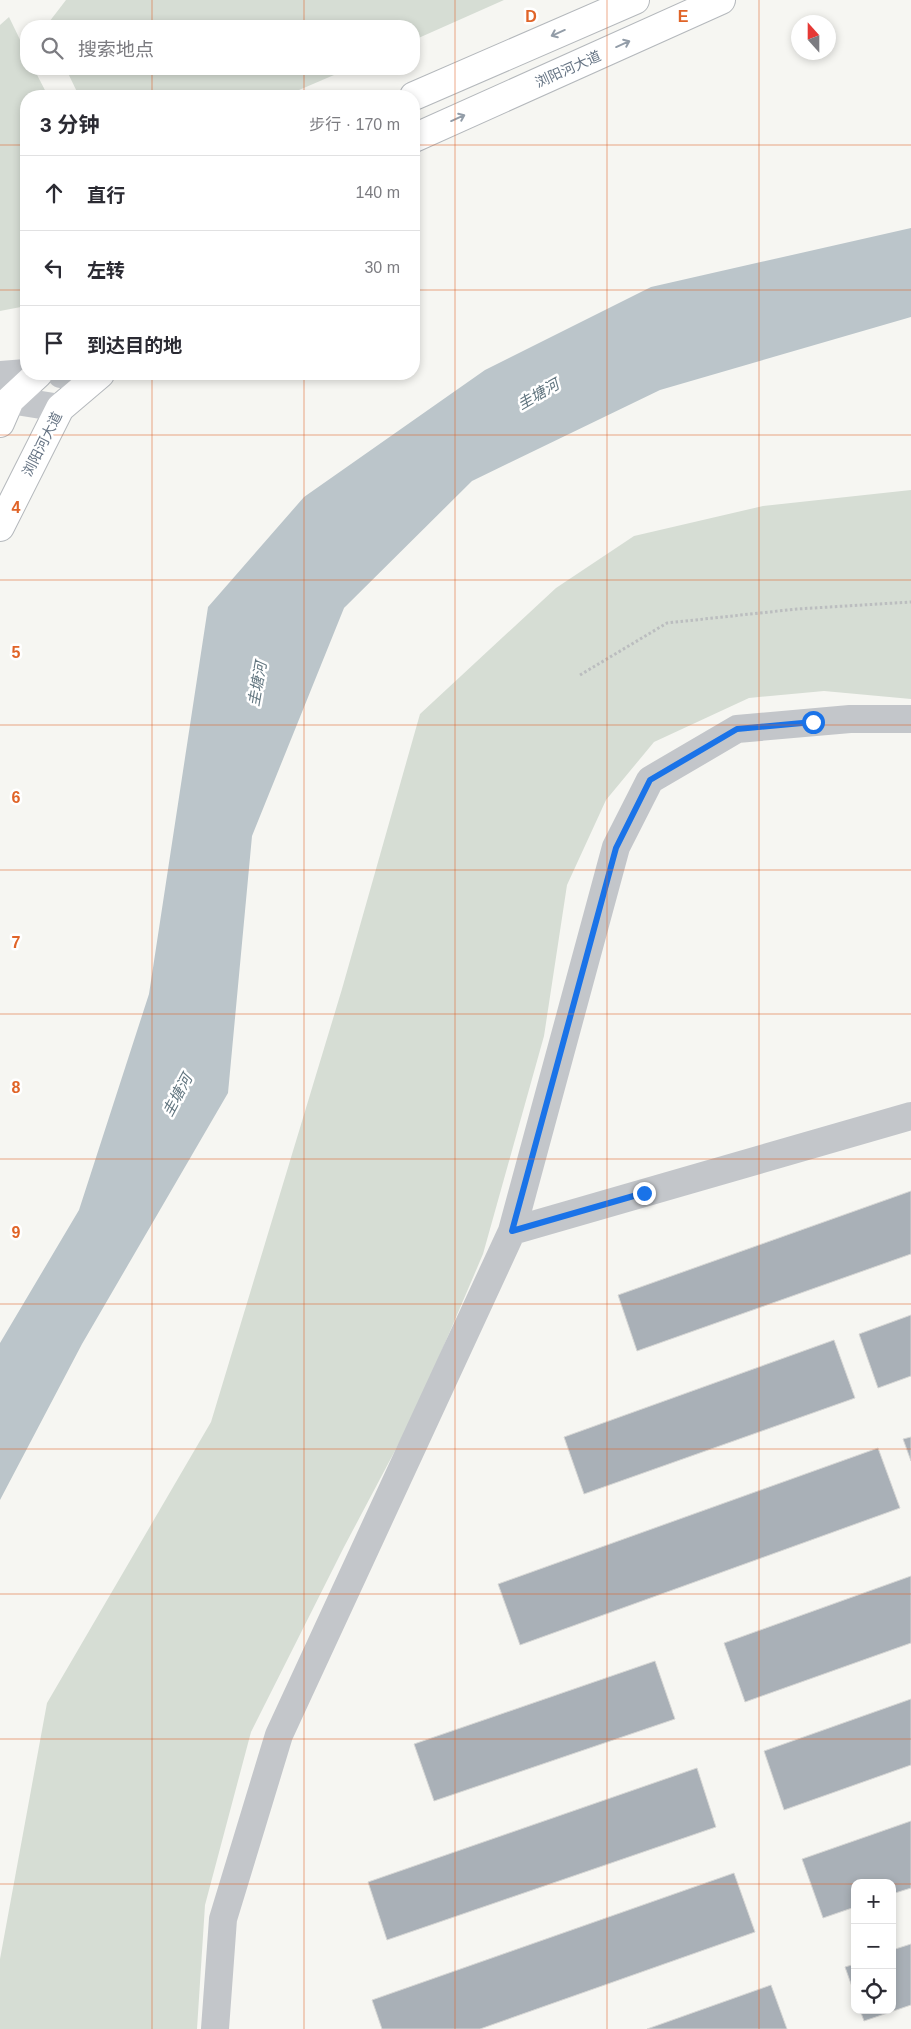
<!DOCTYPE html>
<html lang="zh">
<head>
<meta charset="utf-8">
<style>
	:root { --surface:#fff; --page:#f2f2f3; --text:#2b2b33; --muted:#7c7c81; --line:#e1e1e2 }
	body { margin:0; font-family:Arial,"Noto Sans SC",sans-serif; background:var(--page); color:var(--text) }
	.controls { position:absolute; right:15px; bottom:15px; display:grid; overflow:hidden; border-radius:10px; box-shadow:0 2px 8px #0003 }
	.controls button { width:45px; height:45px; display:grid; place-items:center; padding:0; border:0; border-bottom:1px solid var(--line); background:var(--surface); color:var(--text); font:25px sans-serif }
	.compass { position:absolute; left:791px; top:15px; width:45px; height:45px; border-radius:50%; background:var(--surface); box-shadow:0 2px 8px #0003; rotate:339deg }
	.stop { position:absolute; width:15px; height:15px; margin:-11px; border:4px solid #1a73e8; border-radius:50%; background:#fff }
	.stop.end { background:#1a73e8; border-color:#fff; box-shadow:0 1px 5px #0008 }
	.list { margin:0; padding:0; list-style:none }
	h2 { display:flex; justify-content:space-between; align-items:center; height:65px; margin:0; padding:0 20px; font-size:21px }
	h2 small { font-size:16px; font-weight:400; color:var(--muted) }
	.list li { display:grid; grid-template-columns:32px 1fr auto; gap:15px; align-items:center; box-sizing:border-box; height:75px; padding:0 20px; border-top:1px solid var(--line) }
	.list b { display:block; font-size:19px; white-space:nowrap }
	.list em { font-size:16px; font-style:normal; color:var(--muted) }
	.icon { flex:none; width:28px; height:28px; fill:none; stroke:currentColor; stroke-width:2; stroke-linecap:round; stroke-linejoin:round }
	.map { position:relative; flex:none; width:911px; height:2029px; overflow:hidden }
	.search { position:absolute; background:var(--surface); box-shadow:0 2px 8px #0003; left:20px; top:20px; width:400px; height:55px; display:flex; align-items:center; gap:12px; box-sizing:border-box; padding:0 18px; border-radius:20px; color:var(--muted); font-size:19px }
	.panel { position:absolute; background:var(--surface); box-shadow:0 2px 8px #0003; left:20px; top:90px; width:400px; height:290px; border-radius:20px }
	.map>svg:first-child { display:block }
</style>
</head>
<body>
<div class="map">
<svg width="911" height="2029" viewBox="0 0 911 2029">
	<rect width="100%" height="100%" fill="#f6f6f2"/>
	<!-- green -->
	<path fill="#d6ddd4" d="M66 0H504L414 40V26H46Z
		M9 17 26 52V69H34L48 96H26V306L0 311V25Z
		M66 69H348L285 96H79Z
		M911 490V699L824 691 749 698 654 742 606 800 567 885 544 1036 483 1254 416 1411 344 1547 251 1732 205 1905 197 2029H0V1959L47 1703 211 1422 342 989 420 714 556 588 634 536 763 506Z"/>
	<!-- water -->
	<path fill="#bbc5ca" d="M911 228V317L660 390 472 481 344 608 252 836 228 1093 82 1344 0 1500V1343L79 1210 149 994 208 607 304 497 485 370 651 287Z"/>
	<!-- building -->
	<path fill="#a9b0b7" stroke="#d7d7d5" d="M911 1191V1254L637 1351 618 1295Z
		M911 1315V1376L878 1388 859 1334Z
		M834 1340 855 1398 584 1494 564 1437Z
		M911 1437V1461L903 1439Z
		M878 1448 900 1508 520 1645 498 1584Z
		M911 1576V1643L745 1702 724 1643Z
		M655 1661 675 1719 434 1801 414 1744Z
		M911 1699V1765L784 1810 764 1751Z
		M697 1768 716 1827 387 1940 368 1882Z
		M911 1821V1888L892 1894V1883H855V1907L823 1918 802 1859Z
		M734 1873 755 1932 480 2029H382L372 2000Z
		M911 1944V2005L864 2021 860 2010H892V1950Z
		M855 1964V1995L845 1967Z
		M771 1985 787 2029H647Z"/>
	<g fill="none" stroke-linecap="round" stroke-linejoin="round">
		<!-- major casing -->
		<g stroke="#b4b8bc" stroke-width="30">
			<path id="major" d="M414 96 635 0
				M414 138 721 0
				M0 423 10 400 38 374
				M0 527 60 408 100 374"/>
		</g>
		<!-- path -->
		<path stroke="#bbbdbf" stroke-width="3" stroke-dasharray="2.5 2.5" stroke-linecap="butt" d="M580 675 667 623 797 609 911 602"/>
		<!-- minor -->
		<path stroke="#c3c6ca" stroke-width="28" d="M61 374 96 377
			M0 375 26 373
			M0 401 10 400 60 408
			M512 1231 911 1116
			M215 2029 223 1919 279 1735 512 1231 616 847 650 780 737 729 850 719H911"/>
		<!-- major -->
		<use href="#major" stroke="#fff" stroke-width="28"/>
	</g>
	<!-- one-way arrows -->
	<defs><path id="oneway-shaft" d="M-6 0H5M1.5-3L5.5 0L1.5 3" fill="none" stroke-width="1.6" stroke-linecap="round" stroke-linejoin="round" transform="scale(1.25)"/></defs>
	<g stroke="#939da8">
		<use href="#oneway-shaft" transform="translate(558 33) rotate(156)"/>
		<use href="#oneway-shaft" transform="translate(623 44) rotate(-24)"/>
		<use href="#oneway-shaft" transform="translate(458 118) rotate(-24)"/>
	</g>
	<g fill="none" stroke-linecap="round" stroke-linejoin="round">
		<!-- route -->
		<path stroke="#1a73e8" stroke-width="6" d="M644 1193 512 1231 616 848 650 780 737 729 813 722"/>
	</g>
	<!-- grid -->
	<path fill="none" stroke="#e06428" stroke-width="1" stroke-opacity="0.55" d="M152 0V26M304 0V26M455 0V2029M607 0V2029M759 0V2029M152 69V96M304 69V96M0 145H26M414 145H911M0 290H26M414 290H911M152 374V2029M304 374V2029M0 435H911M0 580H911M0 725H911M0 870H911M0 1014H911M0 1159H911M0 1304H911M0 1449H911M0 1594H911M0 1739H911M0 1884H855M892 1884H911"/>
	<g text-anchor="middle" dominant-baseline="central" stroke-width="5" stroke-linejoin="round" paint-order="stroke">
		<!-- street labels -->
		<g font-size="14" fill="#657383" stroke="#fff">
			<text transform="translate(568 69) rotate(-24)">浏阳河大道</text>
			<text transform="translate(42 444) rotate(-63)">浏阳河大道</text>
		</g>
		<!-- water labels -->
		<g font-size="15" font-style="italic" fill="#61757f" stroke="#fff">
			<text transform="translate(538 394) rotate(-30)">圭塘河</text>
			<text transform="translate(257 684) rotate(-80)">圭塘河</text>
			<text transform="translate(177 1095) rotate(-62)">圭塘河</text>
		</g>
	</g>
	<g font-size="16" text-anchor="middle" font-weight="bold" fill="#e06428" stroke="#fff" stroke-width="5" stroke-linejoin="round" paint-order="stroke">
		<text x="531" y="22">D</text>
		<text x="683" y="22">E</text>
		<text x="16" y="513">4</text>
		<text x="16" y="658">5</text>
		<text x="16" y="803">6</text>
		<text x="16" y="948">7</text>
		<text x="16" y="1093">8</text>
		<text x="16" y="1238">9</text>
	</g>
</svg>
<div class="controls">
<button>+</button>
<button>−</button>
<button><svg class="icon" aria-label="locate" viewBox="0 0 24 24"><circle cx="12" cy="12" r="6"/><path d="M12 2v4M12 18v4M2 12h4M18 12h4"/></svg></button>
</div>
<svg class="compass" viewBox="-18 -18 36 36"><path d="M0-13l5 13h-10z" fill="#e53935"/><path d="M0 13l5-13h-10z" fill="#7c7c81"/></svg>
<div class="stop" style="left:813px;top:722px"></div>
<div class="stop end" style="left:644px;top:1193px"></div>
<div class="search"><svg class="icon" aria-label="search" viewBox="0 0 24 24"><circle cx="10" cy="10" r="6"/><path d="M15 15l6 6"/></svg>搜索地点</div>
<section class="panel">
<h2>3 分钟<small>步行 · 170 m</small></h2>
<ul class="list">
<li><svg class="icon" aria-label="ahead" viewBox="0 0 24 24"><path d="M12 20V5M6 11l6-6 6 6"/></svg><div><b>直行</b></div><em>140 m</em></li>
<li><svg class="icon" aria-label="left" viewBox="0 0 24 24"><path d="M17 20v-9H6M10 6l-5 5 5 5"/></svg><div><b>左转</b></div><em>30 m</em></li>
<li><svg class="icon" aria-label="arrive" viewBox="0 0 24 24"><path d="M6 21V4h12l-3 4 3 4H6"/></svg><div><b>到达目的地</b></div></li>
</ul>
</section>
</div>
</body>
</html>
